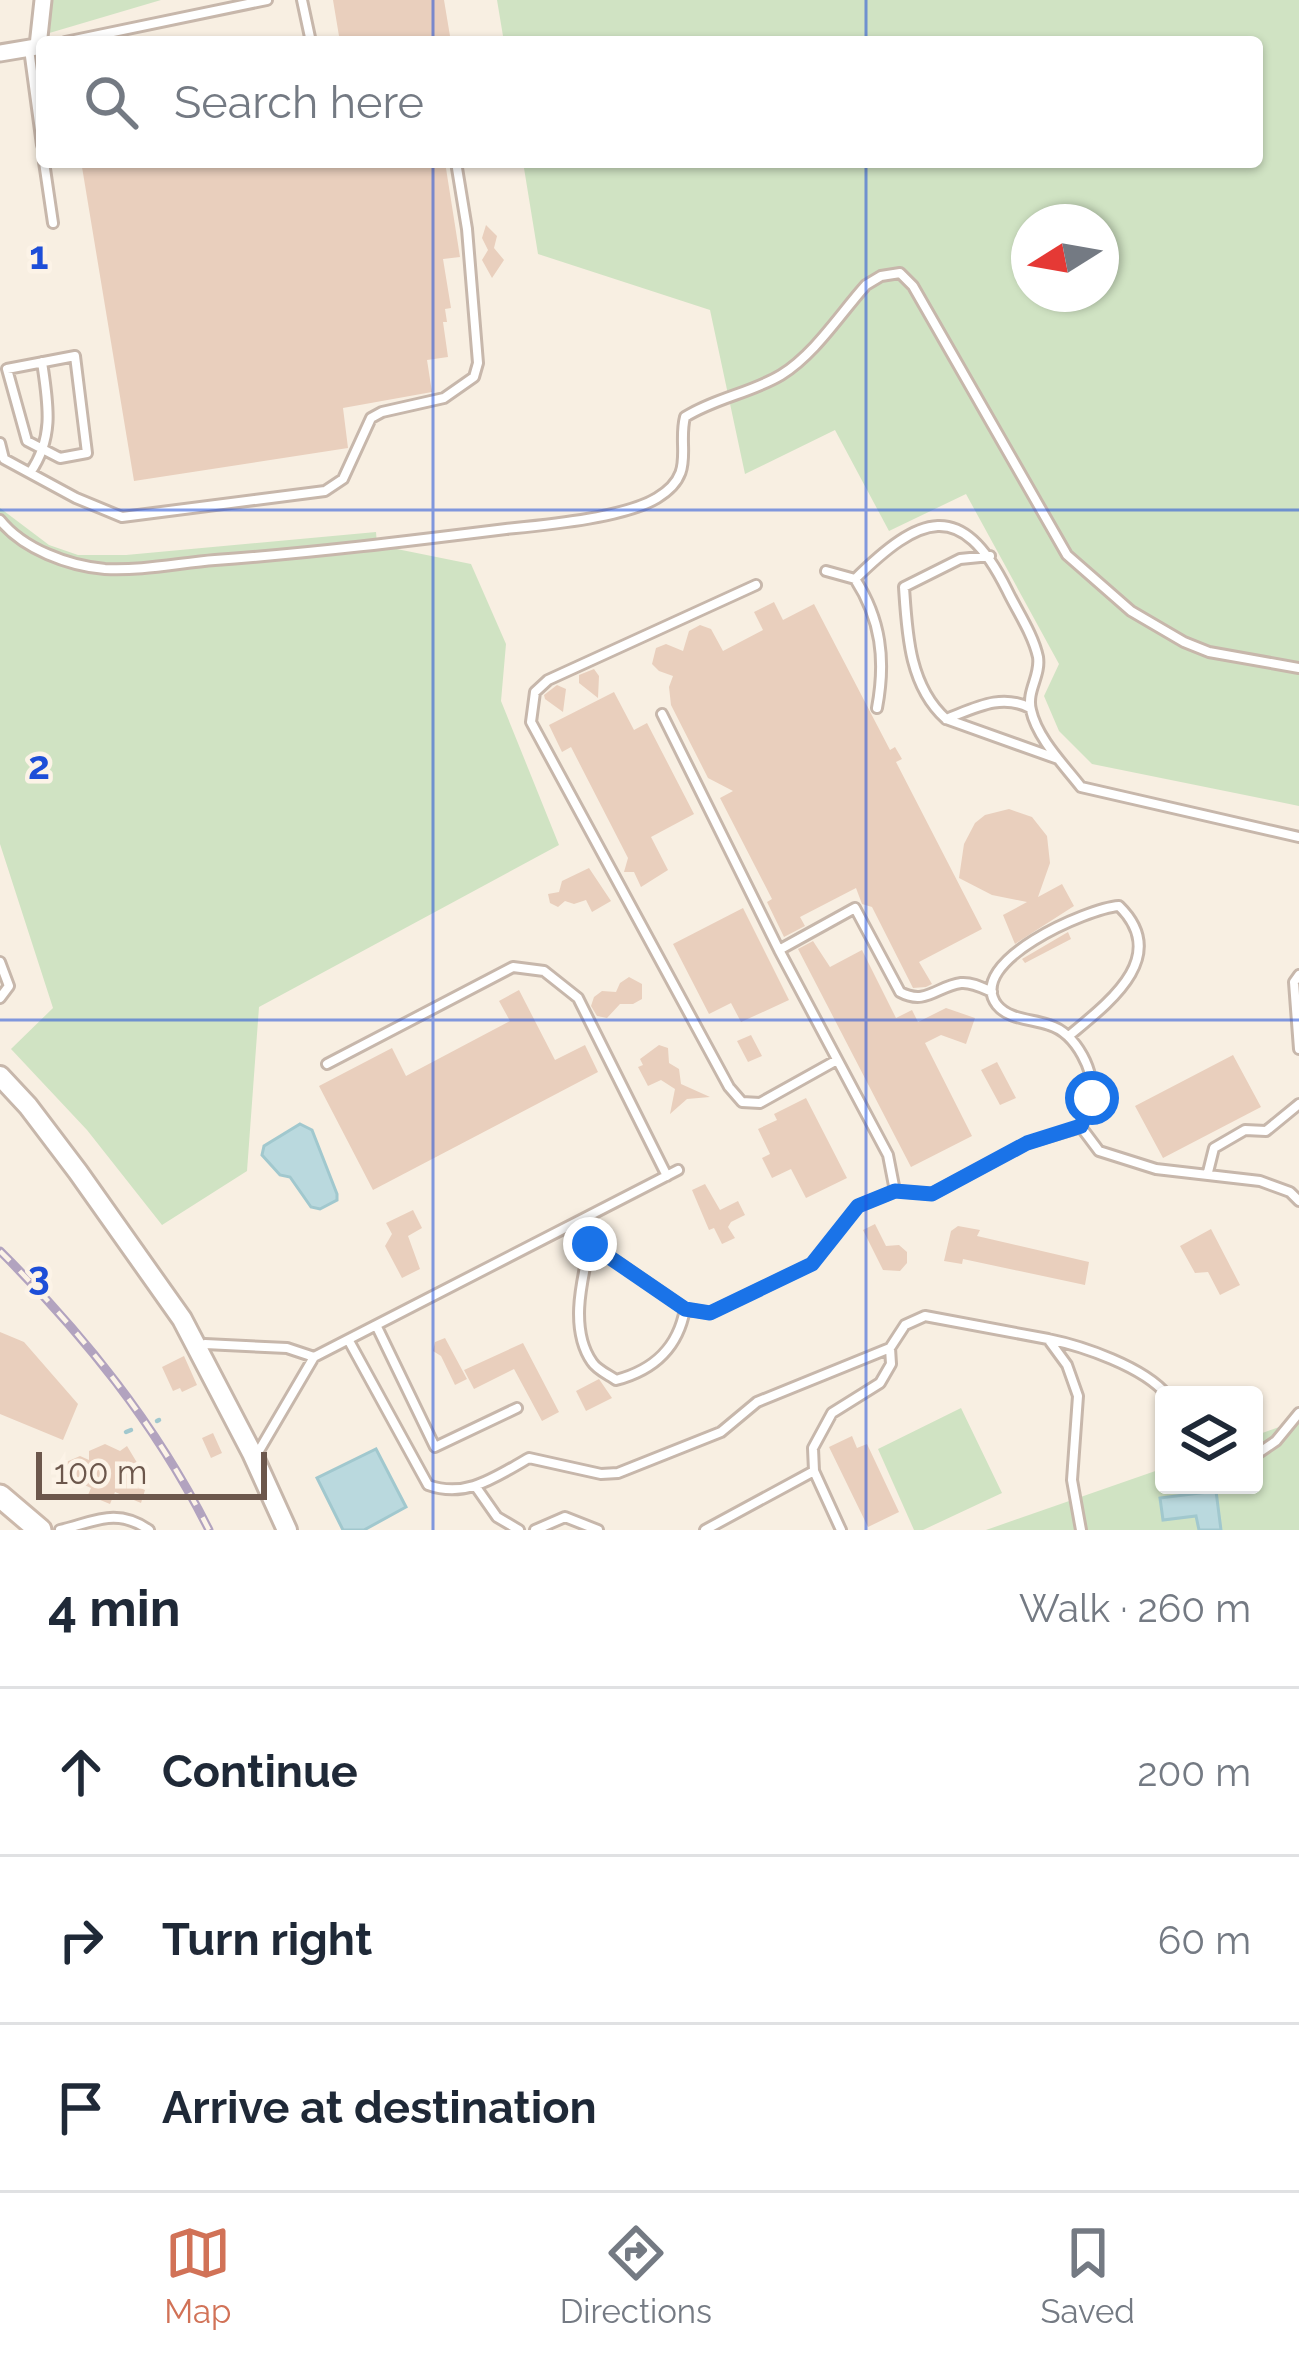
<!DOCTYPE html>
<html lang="en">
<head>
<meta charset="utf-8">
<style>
	:root { --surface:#fff; --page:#f6f6f7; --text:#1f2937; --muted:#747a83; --line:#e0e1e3; --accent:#d17257 }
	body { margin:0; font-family:Raleway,sans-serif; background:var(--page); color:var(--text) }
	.controls { position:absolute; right:36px; bottom:36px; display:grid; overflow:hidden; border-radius:12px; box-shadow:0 3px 9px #0004 }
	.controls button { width:108px; height:108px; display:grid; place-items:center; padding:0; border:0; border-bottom:3px solid var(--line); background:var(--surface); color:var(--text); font:60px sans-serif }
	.compass { position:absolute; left:1011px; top:204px; width:108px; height:108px; border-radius:50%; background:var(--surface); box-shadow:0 3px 9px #0004; rotate:259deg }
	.scale { position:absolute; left:36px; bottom:30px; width:231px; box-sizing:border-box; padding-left:12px; border:6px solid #6c574c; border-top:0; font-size:33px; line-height:42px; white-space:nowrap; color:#6c574c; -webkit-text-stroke:9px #fcf3e7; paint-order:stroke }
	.stop { position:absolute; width:36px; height:36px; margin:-27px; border:9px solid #1a73e8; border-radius:50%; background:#fff }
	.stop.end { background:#1a73e8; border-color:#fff; box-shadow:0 3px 12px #0008 }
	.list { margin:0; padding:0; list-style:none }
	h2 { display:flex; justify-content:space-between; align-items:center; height:156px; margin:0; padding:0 48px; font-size:51px }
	h2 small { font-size:39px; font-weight:400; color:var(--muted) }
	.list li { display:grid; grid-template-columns:78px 1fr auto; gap:36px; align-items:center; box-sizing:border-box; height:168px; padding:0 48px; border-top:3px solid var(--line) }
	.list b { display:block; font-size:45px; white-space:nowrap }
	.list em { font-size:39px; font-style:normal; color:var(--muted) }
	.icon { flex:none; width:66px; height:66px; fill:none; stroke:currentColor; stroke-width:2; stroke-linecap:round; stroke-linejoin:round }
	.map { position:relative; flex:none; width:1299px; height:1530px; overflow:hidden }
	.search { position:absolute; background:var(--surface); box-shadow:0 3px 9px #0004; left:36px; right:36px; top:36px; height:132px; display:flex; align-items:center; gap:30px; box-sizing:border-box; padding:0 42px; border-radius:12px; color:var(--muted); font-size:45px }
	.sheet { height:660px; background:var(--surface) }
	nav { display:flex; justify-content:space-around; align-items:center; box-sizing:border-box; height:168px; border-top:3px solid var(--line); background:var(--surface); font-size:33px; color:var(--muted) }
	nav a { display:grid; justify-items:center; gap:6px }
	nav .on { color:var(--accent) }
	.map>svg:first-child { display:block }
</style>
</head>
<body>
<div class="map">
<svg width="1299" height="1530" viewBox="0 0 1299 1530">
	<rect width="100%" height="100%" fill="#f8efe2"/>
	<!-- green -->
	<path fill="#d0e3c3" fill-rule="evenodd" d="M50 0H161L46 34Z
		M497 0H1299V806L1092 764 1059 731 1044 696 1059 664 966 494 889 531 835 430 745 474 710 310 538 254 523 162H1257V42H504ZM1029 222H1101V294H1029Z
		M0 508 49 545 78 555H126L376 532 377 545 471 564 506 644 501 701 559 845 259 1007 247 1171 162 1225 87 1130 11 1049 53 1008 0 844Z
		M961 1408 1002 1493 923 1530H914L878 1449Z
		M1299 1420V1530H986L1164 1468V1485H1254V1436Z"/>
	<!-- water -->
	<path fill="#bad9de" stroke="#a1c8ce" stroke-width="3" d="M300 1124 312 1130 337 1194V1200L320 1209 311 1207 290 1177 280 1175 262 1155 264 1146Z
		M376 1449 406 1507 364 1530H343L317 1478Z
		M1216 1491 1221 1530H1199L1196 1516 1163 1520 1160 1498Z"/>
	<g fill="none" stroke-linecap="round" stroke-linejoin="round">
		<!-- stream -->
		<path stroke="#a1c8ce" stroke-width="4.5" d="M157 1421 159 1420
			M126 1432 131 1430"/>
	</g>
	<!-- building -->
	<path fill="#e9cfbd" d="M333 0H444L451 42H340Z
		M112 162H445L460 257 443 259 451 308 445 309 447 322H443L448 357 427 360 432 392 343 408 348 448 134 481 82 167Z
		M486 225 497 236 494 248 504 260 492 278 482 260 488 250 482 238Z
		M774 602 783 620 814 604 890 750 895 747 902 759 896 762 982 929 919 962 932 984 926 987 913 988 872 907 862 904 856 888 800 917 805 926 784 937 767 902 772 899 720 798 733 791 708 778 671 705 669 687 673 676 659 671 652 664 656 648 666 644 683 651 689 631 700 625 711 629 723 651 763 630 754 612Z
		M594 669 599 676 598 698 579 683V675Z
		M557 685 566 689 563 712 545 699 544 695Z
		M614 692 634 730 647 723 694 814 651 837 668 870 641 887 634 872H624L628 858 571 747 562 752 549 725Z
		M1009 809 1032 817 1047 836 1050 863 1038 897 1062 884 1074 906 1015 944 1003 915 1027 902 992 895 959 878 964 844 975 823 985 815Z
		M589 868 611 901 592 912 586 900 574 904 565 901 558 907 550 903 548 894 559 892 562 881Z
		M743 908 789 1000 741 1022 731 1003 709 1014 673 944Z
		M1068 932 1071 939 1025 963 1022 959Z
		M813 941 830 967 862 950 896 1018 912 1010 918 1022 946 1008 975 1018 966 1044 941 1035 925 1043 972 1136 911 1167 798 949Z
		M629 977 642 984V999L633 1004H620L607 1018 597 1016 591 1006 594 997 602 991 616 992 620 983Z
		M519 990 555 1060 585 1045 598 1072 373 1190 319 1086 392 1048 406 1076 510 1021 499 1001Z
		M751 1035 762 1056 748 1062 737 1041Z
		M659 1045 668 1048 669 1063 679 1069 681 1084 710 1097 687 1099 670 1114 675 1089 661 1080 648 1086 638 1067 643 1065 640 1059Z
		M1233 1055 1261 1107 1163 1158 1135 1106Z
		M997 1062 1016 1098 1000 1105 981 1070Z
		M806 1098 847 1178 806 1198 791 1169 772 1178 762 1158 770 1154 758 1129 777 1120 774 1114Z
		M705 1184 720 1210 738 1201 745 1215 731 1222 728 1227 735 1238 722 1244 714 1228 709 1230 692 1190Z
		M413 1210 422 1228 408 1236 420 1269 402 1278 385 1246 392 1234 386 1223Z
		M875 1224 886 1246 899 1245 907 1252V1263L900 1271 883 1270 863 1230Z
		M958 1226 980 1230 977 1236 1089 1262 1085 1285 963 1259 962 1264 944 1261 951 1231Z
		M1211 1229 1240 1285 1220 1295 1208 1272 1195 1273 1180 1246Z
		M0 1332 24 1342 78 1404 63 1440 0 1414Z
		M445 1338 467 1379 455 1385 441 1356 433 1351 435 1342Z
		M523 1343 559 1412 542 1421 514 1369 474 1389 464 1370Z
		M184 1356 197 1385 182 1392 180 1388 173 1391 162 1367Z
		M599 1379 612 1398 586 1411 576 1391Z
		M213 1433 222 1453 211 1458 202 1438Z
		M852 1436 857 1448 867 1444 899 1512 868 1527 829 1447Z
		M105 1444 120 1451 127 1446 139 1466 131 1484 145 1490 141 1503 115 1492 110 1504 88 1495 91 1488 60 1474 64 1463 80 1456 89 1460V1451Z"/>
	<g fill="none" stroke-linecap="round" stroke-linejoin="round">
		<!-- service casing -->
		<g stroke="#c7b7ab" stroke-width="14">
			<path id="service" d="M302 0 311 42
				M65 42 267 0
				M29 49 42 145
				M44 162 53 223
				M75 356 87 453 60 458 27 441 7 369Z
				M0 443 4 459 76 498 122 517 325 491 343 479 371 418 382 412 444 398 474 377 478 363 467 229 456 162
				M30 473C55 437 48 403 42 362
				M0 520C23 549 69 566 105 569 141 571 179 563 215 560 312 553 409 541 506 529 545 525 624 518 657 498 697 474 677 448 685 417 715 398 751 393 781 375 815 354 840 314 866 285L881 276 900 273 913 286 1067 555 1131 611 1184 642 1209 652 1299 668
				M990 556 960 559 904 587C907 633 909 686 946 719L1058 759
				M826 571 855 579
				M756 585 548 680 535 692 531 722 729 1087 742 1102 760 1103 837 1060
				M877 708C886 660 881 619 855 579 919 516 961 497 1007 590 1017 611 1033 634 1038 657 1041 676 1026 691 1031 710 1037 738 1064 765 1081 787L1299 837
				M662 714 779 950 888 1155 895 1191
				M946 719C975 708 1001 693 1030 708
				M779 950 855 908 900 992C926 1006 937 986 961 983 972 982 983 988 992 992
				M0 962 9 986 0 998
				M1299 975 1294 982 1299 1049
				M1070 1035C1111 1001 1170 956 1119 906 1088 908 964 962 997 1005 1009 1020 1033 1019 1049 1025 1076 1033 1097 1073 1091 1100 1089 1109 1084 1118 1081 1127
				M327 1064 513 967 544 971 578 998 667 1176
				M1208 1172 1214 1148 1245 1130 1266 1131 1299 1104
				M568 1228 685 1309 710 1313 812 1264 858 1206 895 1191 932 1194 1027 1143 1081 1127 1099 1151 1156 1169 1260 1181 1290 1192 1299 1201
				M590 1244C582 1280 569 1329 592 1362 597 1370 609 1375 616 1380 654 1370 678 1348 685 1309
				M377 1327 435 1447 517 1408
				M1048 1339C1083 1346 1144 1367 1167 1395
				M349 1341 428 1485C466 1499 495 1477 529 1458L601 1474 618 1473 721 1432 757 1402 890 1348 905 1325 925 1316 1048 1339 1067 1365 1078 1396 1072 1480 1081 1530
				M200 1348 205 1344 287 1348 314 1357 260 1449 253 1453
				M314 1357 678 1170
				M1254 1456 1276 1441 1299 1413
				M476 1487 497 1517 519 1530
				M60 1530C94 1522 116 1507 149 1530
				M535 1530 565 1517 598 1530
				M705 1530 814 1471
				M841 1530 814 1471 813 1448 832 1413 880 1383 891 1364 890 1348"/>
		</g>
		<!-- minor casing -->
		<g stroke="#c7b7ab" stroke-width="21">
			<path id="minor" d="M38 46 43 0
				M0 53 42 46"/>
		</g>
		<!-- tertiary casing -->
		<g stroke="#c7b7ab" stroke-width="24">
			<path id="tertiary" d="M0 1076 28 1106 78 1172 182 1319 252 1453 287 1530"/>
		</g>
		<!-- secondary casing -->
		<g stroke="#ccb9ab" stroke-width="27">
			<path id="secondary" d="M0 1496 40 1530"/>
		</g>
		<!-- service -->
		<use href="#service" stroke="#fff" stroke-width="8"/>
		<!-- minor -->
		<use href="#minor" stroke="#fff" stroke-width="15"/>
		<!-- tertiary -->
		<use href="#tertiary" stroke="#fff" stroke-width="18"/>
		<!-- secondary -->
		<use href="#secondary" stroke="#fff" stroke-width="21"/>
		<!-- rail casing -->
		<g stroke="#b2a3bf" stroke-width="9">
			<path id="rail" d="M0 1251C83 1334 156 1424 209 1530"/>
		</g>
		<!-- rail -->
		<use href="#rail" stroke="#fcf3e7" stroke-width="4.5" stroke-dasharray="14" stroke-linecap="butt"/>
	</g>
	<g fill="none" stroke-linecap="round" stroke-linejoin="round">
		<!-- route -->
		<path stroke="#1a73e8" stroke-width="15" d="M590 1244 685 1309 710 1313 812 1264 858 1206 895 1191 932 1194 1027 1143 1081 1126 1092 1098"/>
	</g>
	<!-- grid -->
	<path fill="none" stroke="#1d4ed8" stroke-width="3" stroke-opacity="0.55" d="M433 0V42M866 0V42M433 162V1530M866 162V1530M0 510H1299M0 1020H1299"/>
	<g font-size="39" text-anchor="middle" font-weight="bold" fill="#1d4ed8" stroke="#fcf3e7" stroke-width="9" stroke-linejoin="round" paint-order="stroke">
		<text x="39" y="269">1</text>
		<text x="39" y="779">2</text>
		<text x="39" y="1289">3</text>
	</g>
</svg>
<div class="controls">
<button><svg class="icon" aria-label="layers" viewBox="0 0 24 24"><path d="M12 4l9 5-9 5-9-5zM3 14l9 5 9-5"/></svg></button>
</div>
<svg class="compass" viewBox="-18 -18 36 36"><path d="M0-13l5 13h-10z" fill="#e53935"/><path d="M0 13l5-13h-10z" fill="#747a83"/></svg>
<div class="scale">100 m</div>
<div class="stop" style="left:1092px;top:1098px"></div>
<div class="stop end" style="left:590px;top:1244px"></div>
<div class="search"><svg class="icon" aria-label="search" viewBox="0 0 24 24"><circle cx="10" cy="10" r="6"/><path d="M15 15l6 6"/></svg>Search here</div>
</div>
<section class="sheet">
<h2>4 min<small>Walk · 260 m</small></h2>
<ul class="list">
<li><svg class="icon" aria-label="ahead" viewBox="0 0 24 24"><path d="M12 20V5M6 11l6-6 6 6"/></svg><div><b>Continue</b></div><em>200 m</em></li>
<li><svg class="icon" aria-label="right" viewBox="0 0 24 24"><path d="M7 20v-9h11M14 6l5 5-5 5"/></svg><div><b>Turn right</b></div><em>60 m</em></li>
<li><svg class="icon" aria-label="arrive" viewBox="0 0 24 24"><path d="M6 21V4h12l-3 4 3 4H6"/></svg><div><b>Arrive at destination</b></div></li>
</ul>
</section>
<nav>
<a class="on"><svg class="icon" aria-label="map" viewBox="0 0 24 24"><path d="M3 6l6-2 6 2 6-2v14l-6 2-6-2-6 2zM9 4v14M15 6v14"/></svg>Map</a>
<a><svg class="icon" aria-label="directions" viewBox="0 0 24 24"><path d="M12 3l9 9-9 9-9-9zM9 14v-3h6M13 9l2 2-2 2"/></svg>Directions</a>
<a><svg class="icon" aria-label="saved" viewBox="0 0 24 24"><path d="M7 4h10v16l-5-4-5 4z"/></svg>Saved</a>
</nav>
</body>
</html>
